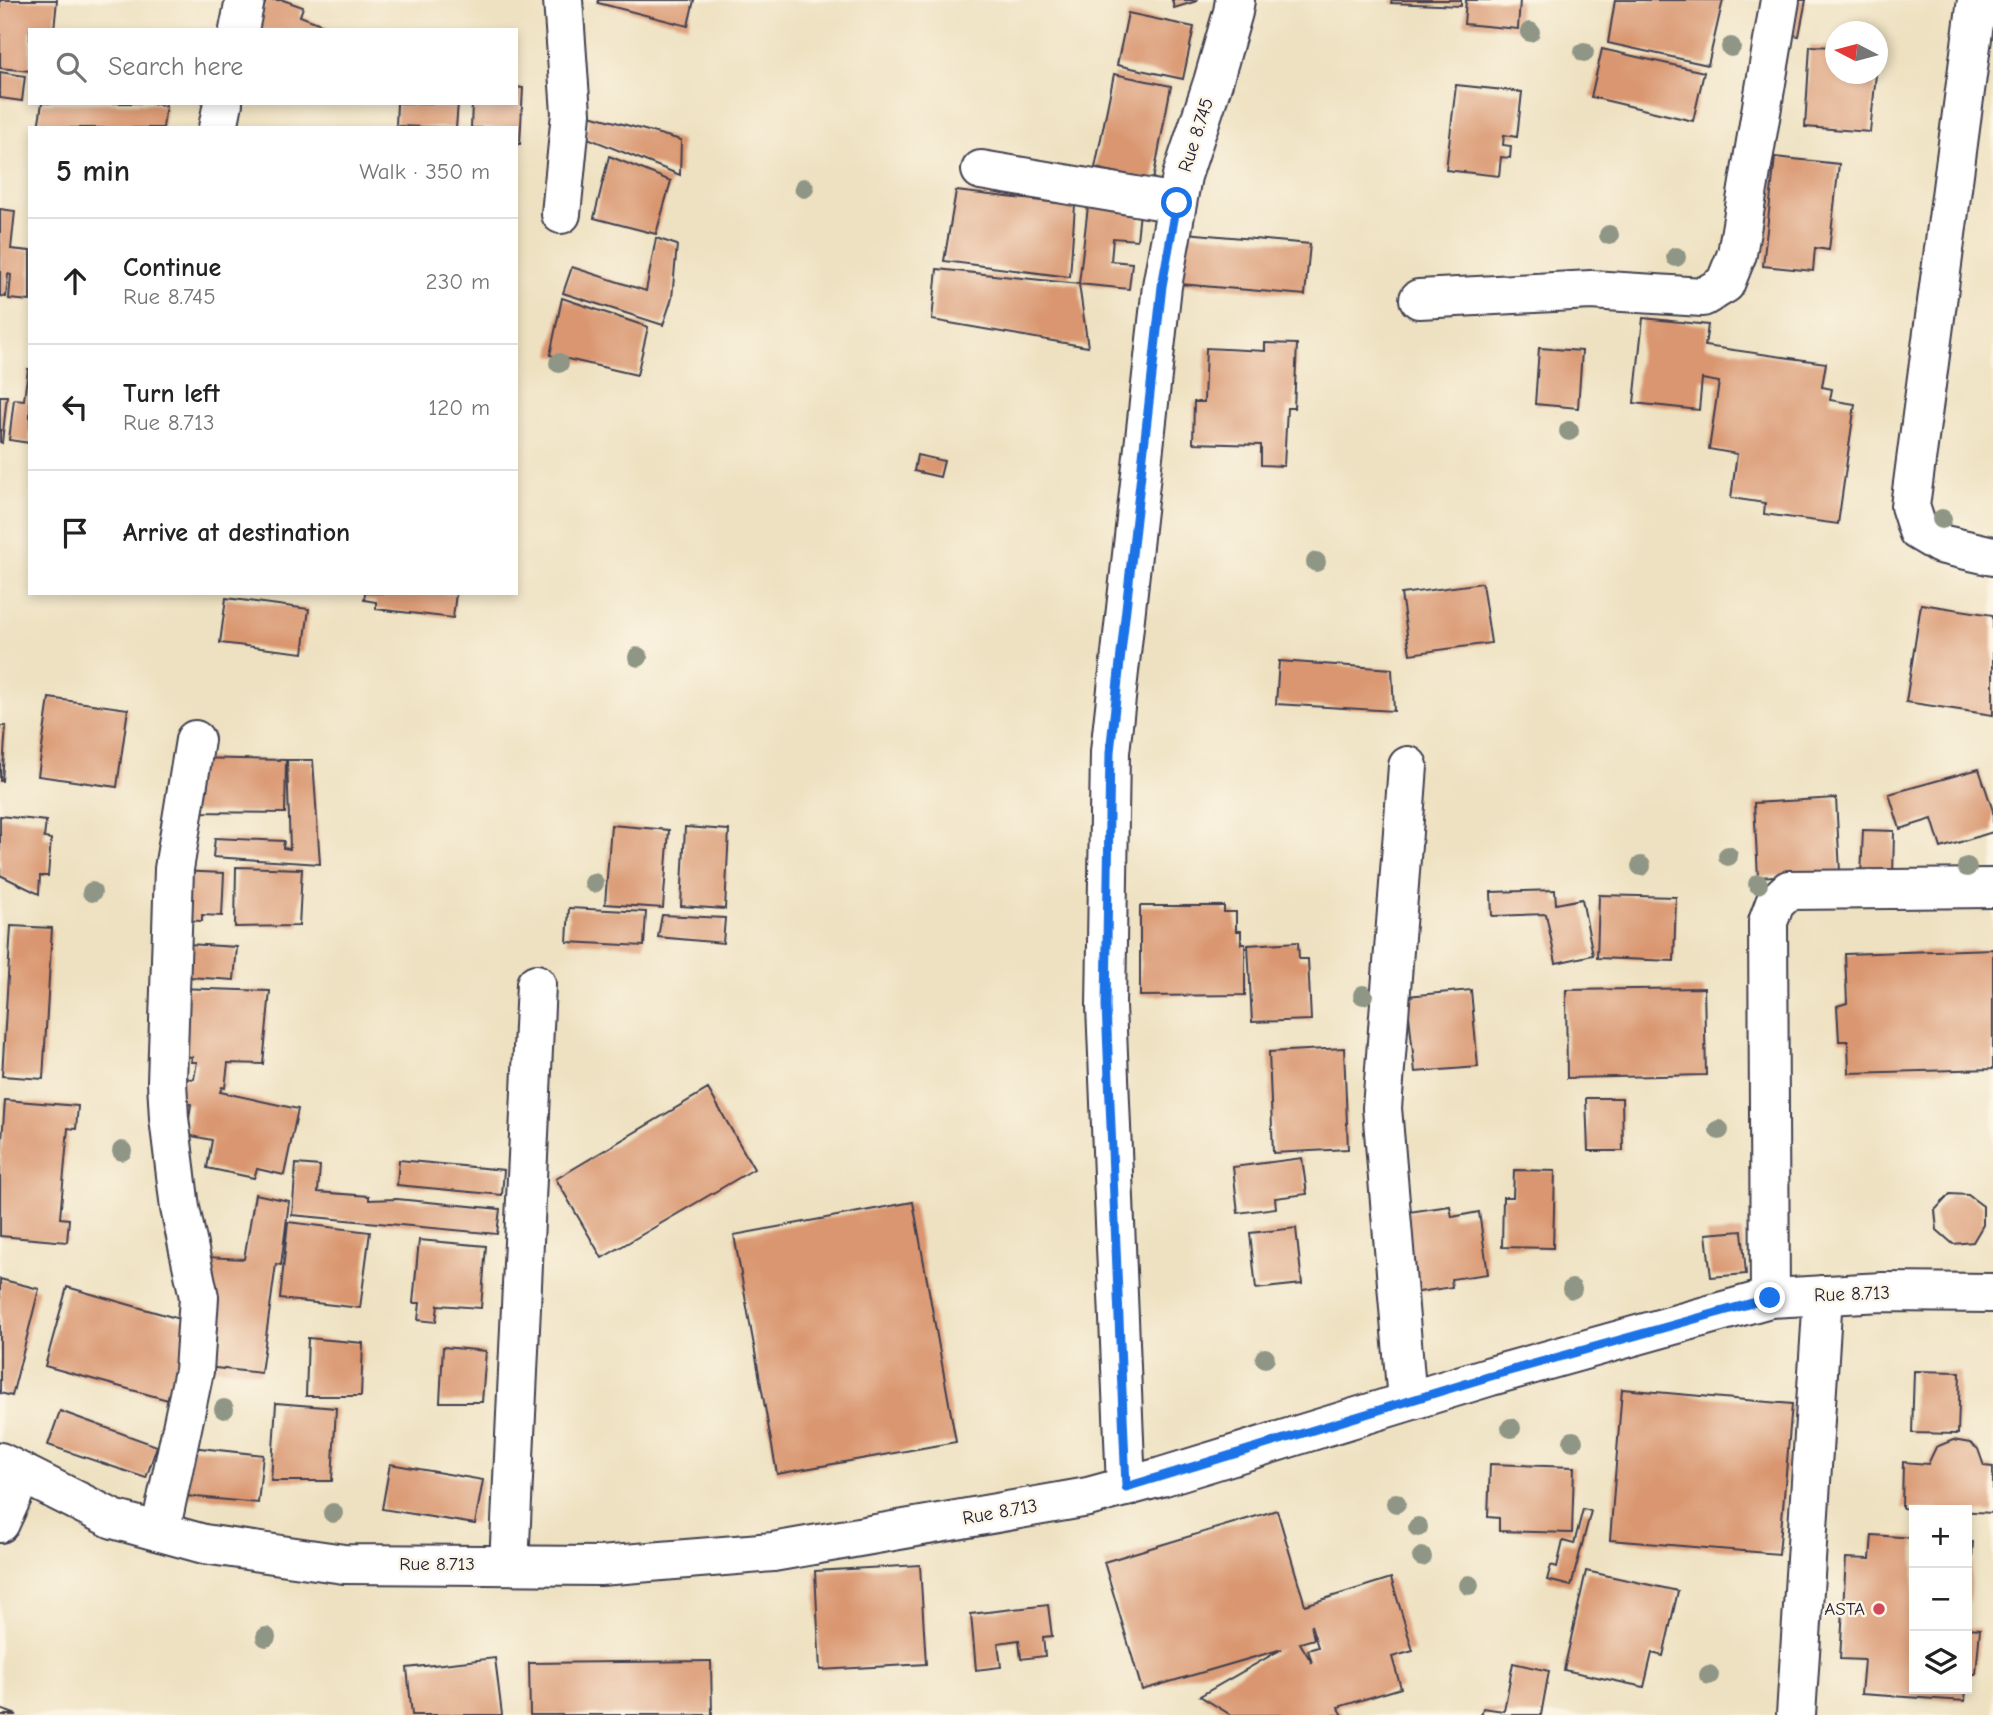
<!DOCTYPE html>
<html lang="en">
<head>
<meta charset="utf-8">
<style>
	:root { --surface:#fff; --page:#f6f6f6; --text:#222; --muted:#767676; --line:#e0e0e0 }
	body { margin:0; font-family:"Comic Neue",sans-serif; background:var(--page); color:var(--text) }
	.controls { position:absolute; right:21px; bottom:21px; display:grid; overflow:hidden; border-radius:0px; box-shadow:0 4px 10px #0003 }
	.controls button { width:63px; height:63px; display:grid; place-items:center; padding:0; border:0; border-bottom:2px solid var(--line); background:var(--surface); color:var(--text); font:35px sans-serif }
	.compass { position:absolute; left:1825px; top:21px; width:63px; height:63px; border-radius:50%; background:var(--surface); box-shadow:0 4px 10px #0003; rotate:276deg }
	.stop { position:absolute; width:21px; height:21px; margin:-16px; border:5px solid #1a73e8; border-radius:50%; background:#fff }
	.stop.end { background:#1a73e8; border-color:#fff; box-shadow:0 2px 7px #0008 }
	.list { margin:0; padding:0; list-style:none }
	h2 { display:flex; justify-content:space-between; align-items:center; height:91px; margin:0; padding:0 28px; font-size:30px }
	h2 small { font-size:23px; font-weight:400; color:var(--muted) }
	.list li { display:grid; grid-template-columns:46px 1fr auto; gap:21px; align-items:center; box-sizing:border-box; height:126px; padding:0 28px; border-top:2px solid var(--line) }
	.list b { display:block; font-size:26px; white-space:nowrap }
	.list p { margin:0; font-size:23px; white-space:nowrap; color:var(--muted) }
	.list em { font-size:23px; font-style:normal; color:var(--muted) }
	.icon { flex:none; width:38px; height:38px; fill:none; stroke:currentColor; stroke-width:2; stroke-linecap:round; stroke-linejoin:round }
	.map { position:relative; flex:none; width:1993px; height:1715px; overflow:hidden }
	.search { position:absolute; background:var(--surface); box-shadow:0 4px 10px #0003; left:28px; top:28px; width:490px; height:77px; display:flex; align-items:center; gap:18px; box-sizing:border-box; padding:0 24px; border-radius:0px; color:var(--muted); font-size:26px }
	.panel { position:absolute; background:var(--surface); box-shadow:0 4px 10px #0003; left:28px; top:126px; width:490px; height:469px; border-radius:0px }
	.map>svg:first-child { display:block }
</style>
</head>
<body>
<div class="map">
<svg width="1993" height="1715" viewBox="0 0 1993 1715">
	<rect width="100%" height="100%" fill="#fcf5e5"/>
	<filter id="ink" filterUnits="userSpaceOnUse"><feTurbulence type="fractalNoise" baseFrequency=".0143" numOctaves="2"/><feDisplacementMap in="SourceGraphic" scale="14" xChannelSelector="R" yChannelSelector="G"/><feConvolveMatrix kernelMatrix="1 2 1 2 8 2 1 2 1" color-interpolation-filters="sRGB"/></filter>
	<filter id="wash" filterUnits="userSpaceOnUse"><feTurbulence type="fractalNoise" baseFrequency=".00686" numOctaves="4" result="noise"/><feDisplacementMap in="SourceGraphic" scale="28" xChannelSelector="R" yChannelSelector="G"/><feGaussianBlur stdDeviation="1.57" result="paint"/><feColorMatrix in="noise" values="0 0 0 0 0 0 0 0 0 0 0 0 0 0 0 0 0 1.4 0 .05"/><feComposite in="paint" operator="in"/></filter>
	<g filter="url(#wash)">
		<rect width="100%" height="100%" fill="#eee1c1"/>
		<g id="blocks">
			<!-- building -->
			<path fill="#d99670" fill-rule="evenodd" d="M0 0H57L54 30H30V71L0 68Z
				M266 0H283L303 7 300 16 336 30H257Z
				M598 0H694L688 26 598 3Z
				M1172 0H1197V1L1174 8Z
				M1392 0H1461V6L1391 3Z
				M1466 0H1520L1518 29 1464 24Z
				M1615 0H1723L1708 65 1608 43Z
				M1782 0H1806L1799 36 1776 32Z
				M1128 13 1194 27 1183 79 1117 65Z
				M1810 46 1836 47V74H1876L1870 132 1805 127Z
				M1602 49 1704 72 1693 121 1591 97Z
				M0 72 25 76 22 101 0 98Z
				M1114 74 1171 86 1153 180 1095 168Z
				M1456 85 1522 92 1517 137 1504 135 1503 145 1511 146 1510 158 1501 157 1499 176 1446 170Z
				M516 87 523 88 520 144H516V128H471L472 103H516Z
				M42 103H150L166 106 163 128H38Z
				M397 103H458L456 128 396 126Z
				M590 115 681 140 680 175 585 137Z
				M609 156 671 181 656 234 594 218Z
				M1775 157 1839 164 1829 250 1815 248 1813 271 1763 266Z
				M956 191 1075 205 1070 277 944 261Z
				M1088 206 1140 212 1137 240 1113 238 1111 261 1132 263 1129 289 1079 284Z
				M0 209 15 211 11 249 30 251V301L9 299 11 275 8 274 6 297 0 296Z
				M1185 233 1310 244 1305 295 1180 284Z
				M656 238 677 245 672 298 663 325 563 293 572 267 646 291Z
				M937 269 1079 284 1088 347 932 320Z
				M562 298 648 327 637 375 550 355Z
				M1643 318 1708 325 1705 346 1826 363 1822 387 1832 389 1830 400 1855 404 1838 524 1764 514 1765 503 1731 498 1737 454 1709 449 1719 382 1702 379 1699 410 1634 403Z
				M1265 343 1297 344 1294 408H1287L1284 466 1261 465V445L1193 443 1194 402H1204L1206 348 1265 351Z
				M1539 348 1582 351 1578 408 1535 404Z
				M28 369H30V443L9 440 14 399 24 400Z
				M0 396H7L2 443 0 442Z
				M917 455 944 461 940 477 914 471Z
				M1482 583 1491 643 1410 654 1401 594Z
				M365 593H456L453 618 376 609V602L364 600Z
				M226 598 309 609 303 653 220 643Z
				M1921 604 1993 615V715L1906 702Z
				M1279 661 1392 669 1394 711 1276 704Z
				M49 698 128 709 117 787 38 776Z
				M0 726H6L2 781H0Z
				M192 758 286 760 285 813 191 812Z
				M287 760H313L320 864 213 857 215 838 284 841 283 848 290 849Z
				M1979 769 1993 811V832L1941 848 1932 819 1900 829 1889 794Z
				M1836 798 1840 872 1758 877 1754 803Z
				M0 816 46 821 44 838 51 839 48 876H40L39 894 0 875Z
				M611 825 669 830 663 908 605 904Z
				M685 827 729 830 725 909 681 906Z
				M1863 830 1894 831 1893 878 1861 877Z
				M236 867 302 869 299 926 235 927Z
				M178 871 224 873 222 916 202 915V921L176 920Z
				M1555 890 1556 904 1582 899 1593 955 1556 963 1546 914 1492 916 1491 892Z
				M1599 895 1676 897 1674 961 1597 958Z
				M1140 906H1224V912H1236V931H1241V944H1245V995L1140 996Z
				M569 908 646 912 644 946 567 942Z
				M662 915 725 918 723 943 658 937Z
				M11 926 52 928 43 1079 2 1076Z
				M1298 942 1299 959H1308L1311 1020 1252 1022 1248 945Z
				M171 943 237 947 234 980 189 977Z
				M1993 949V1069L1849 1073 1848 1041H1839L1837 1006 1847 1003 1845 954Z
				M176 988 270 991 263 1064 228 1063 225 1088 222 1087 220 1092 298 1109 284 1175 257 1169 254 1178 207 1168 212 1140 187 1135 191 1104 169 1101 168 1077 194 1079 197 1062H191L192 1057 172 1055Z
				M1704 988 1706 1075 1567 1078 1566 990Z
				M1471 990 1478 1067 1415 1072 1407 996Z
				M1344 1048 1348 1149 1273 1153 1269 1052Z
				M708 1089 754 1169 602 1258 556 1179Z
				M1586 1098H1622L1623 1151H1588Z
				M5 1100 78 1106 76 1129 68 1128 60 1218 69 1219 67 1242 0 1236V1167Z
				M1302 1158 1307 1194 1275 1198 1276 1208 1238 1213 1233 1167Z
				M399 1160 504 1170 502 1195 397 1185Z
				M296 1164 320 1166 318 1192 369 1196V1200L397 1199 500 1209 497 1234 292 1215Z
				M1514 1170 1555 1171 1553 1248 1502 1247 1503 1197H1513Z
				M255 1194 289 1201 281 1265 276 1264 261 1373 197 1366 207 1257 244 1259Z
				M1950 1194 1968 1195 1983 1206V1225L1973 1242 1953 1244 1937 1230 1935 1210Z
				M913 1202 956 1442 777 1474 734 1235Z
				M1450 1206 1452 1217 1479 1212 1488 1274 1451 1279 1452 1287 1412 1293 1402 1213Z
				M288 1222 370 1232 360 1308 280 1299Z
				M1296 1228 1302 1284 1256 1289 1250 1233Z
				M1742 1231 1746 1274 1711 1277 1706 1234Z
				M419 1240 486 1246 481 1308 438 1305 436 1322 418 1320 420 1303H413Z
				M0 1279 39 1289 12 1396 0 1393Z
				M67 1287 190 1322 168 1400 45 1366Z
				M308 1338 363 1343 361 1396H306Z
				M443 1347 486 1351 482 1402H440Z
				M1914 1371 1960 1372 1958 1434 1912 1433Z
				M1622 1389 1792 1404 1779 1554 1610 1540Z
				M276 1403 336 1408 332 1481H271Z
				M60 1411 157 1446 146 1478 48 1445Z
				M1953 1440 1970 1443 1978 1449 1984 1466 1993 1467V1513L1902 1508 1903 1462 1928 1464 1936 1447Z
				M191 1447 263 1455 258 1503 186 1496Z
				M390 1464 483 1480 475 1524 382 1509Z
				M1490 1464 1574 1467 1572 1533 1499 1531V1518L1488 1517Z
				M1583 1509 1591 1511 1571 1586 1547 1580 1551 1565 1557 1567 1563 1541 1574 1544Z
				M1277 1510 1305 1605 1391 1578 1413 1651 1392 1657 1401 1688 1338 1707 1343 1715H1231L1200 1696 1282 1649 1142 1690 1104 1562ZM1311 1625 1318 1647 1308 1650 1312 1663 1300 1643 1314 1639Z
				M1872 1535 1914 1538V1689H1966L1965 1701 1861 1694 1864 1660 1840 1659 1846 1558 1870 1559Z
				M1967 1541 1973 1542 1969 1603 1967 1602Z
				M920 1565 926 1664 820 1670 815 1571Z
				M1586 1571 1678 1591 1663 1656 1652 1653 1644 1687 1564 1670Z
				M1048 1605 1052 1636 1043 1637 1045 1656 1021 1659 1019 1640 998 1643 1001 1667 976 1670 971 1614Z
				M1967 1628 1980 1629 1976 1674H1967Z
				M495 1658 502 1715H412L407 1668Z
				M711 1661 712 1715H530L529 1663Z
				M1513 1663 1549 1671 1541 1715H1481L1483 1708 1504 1711Z
				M0 1709 17 1715H0Z"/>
		</g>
	</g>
	<g filter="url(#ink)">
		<use href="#blocks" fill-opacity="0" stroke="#413f4f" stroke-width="2"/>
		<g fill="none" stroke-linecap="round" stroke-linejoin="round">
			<!-- minor casing -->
			<g stroke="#413f4f" stroke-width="42">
				<path id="minor" d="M1977 0 1910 506 1918 531 1940 544 1993 556
					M239 30 245 0
					M218 128 223 103
					M981 170 1177 203
					M561 214 571 113 563 0
					M1419 299 1591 290 1703 297 1725 284 1737 254 1780 0
					M1770 1298 1768 922 1775 903 1789 890 1993 888
					M1407 1401 1382 1108 1408 766
					M1126 1487 1106 1006 1110 752 1162 286 1182 176 1213 82 1233 12 1235 0
					M0 1523 22 1475
					M160 1532 194 1371 199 1297 180 1208 169 1118 167 1082 174 869 195 740
					M509 1565 536 984
					M1796 1715 1823 1295"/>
			</g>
			<!-- major casing -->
			<g stroke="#413f4f" stroke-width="42">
				<path id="major" d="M0 1462 113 1519 204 1544 344 1564 600 1566 773 1552 1088 1497 1161 1477 1491 1376 1770 1298 1883 1292 1993 1293"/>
			</g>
			<!-- minor -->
			<use href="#minor" stroke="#fff" stroke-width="38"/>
			<!-- major -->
			<use href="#major" stroke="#fff" stroke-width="38"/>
		</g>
		<!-- trees -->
		<g fill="#909685">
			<circle cx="1530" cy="32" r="10"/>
			<circle cx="1731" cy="47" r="10"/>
			<circle cx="1584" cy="52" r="10"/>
			<circle cx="804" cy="188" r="10"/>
			<circle cx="1609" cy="235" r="10"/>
			<circle cx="1676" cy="257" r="10"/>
			<circle cx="559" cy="363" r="10"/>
			<circle cx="1569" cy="431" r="10"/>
			<circle cx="1942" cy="519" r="10"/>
			<circle cx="1316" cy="562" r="10"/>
			<circle cx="638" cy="657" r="10"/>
			<circle cx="1728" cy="856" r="10"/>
			<circle cx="1641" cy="866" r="10"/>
			<circle cx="1967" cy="867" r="10"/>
			<circle cx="594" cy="883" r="10"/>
			<circle cx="1758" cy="884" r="10"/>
			<circle cx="92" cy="892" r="10"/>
			<circle cx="1363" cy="995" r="10"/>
			<circle cx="1719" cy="1130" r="10"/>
			<circle cx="122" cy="1151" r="10"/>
			<circle cx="1572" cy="1289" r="10"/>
			<circle cx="1265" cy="1358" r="10"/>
			<circle cx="224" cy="1409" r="10"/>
			<circle cx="1511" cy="1428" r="10"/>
			<circle cx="1573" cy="1441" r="10"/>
			<circle cx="1396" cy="1503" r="10"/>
			<circle cx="333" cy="1513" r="10"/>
			<circle cx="1418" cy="1527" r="10"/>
			<circle cx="1422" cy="1557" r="10"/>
			<circle cx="1469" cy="1585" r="10"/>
			<circle cx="266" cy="1637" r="10"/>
			<circle cx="1709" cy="1675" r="10"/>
		</g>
	</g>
	<g fill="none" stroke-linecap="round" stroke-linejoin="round" filter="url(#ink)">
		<!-- route -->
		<path stroke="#1a73e8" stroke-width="9" d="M1177 203 1162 286 1110 752 1106 1006 1126 1487 1491 1376 1770 1298"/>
	</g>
	<!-- markers -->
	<circle fill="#d1495b" stroke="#fcf5e5" stroke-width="2.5" cx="1879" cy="1609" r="7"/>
	<g text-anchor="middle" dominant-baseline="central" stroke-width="5" stroke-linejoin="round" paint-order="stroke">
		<!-- street labels -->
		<g font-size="19" fill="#22223b" stroke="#fcf5e5">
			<text transform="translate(1196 135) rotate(-72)">Rue 8.745</text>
			<text transform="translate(1852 1294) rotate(-2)">Rue 8.713</text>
			<text transform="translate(1000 1512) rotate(-10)">Rue 8.713</text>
			<text x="437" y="1564">Rue 8.713</text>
		</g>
		<!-- poi labels -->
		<g font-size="19" fill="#22223b" stroke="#fcf5e5" text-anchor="end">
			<text x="1865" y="1609">ASTA</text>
		</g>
	</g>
</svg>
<div class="controls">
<button>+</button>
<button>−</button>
<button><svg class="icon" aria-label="layers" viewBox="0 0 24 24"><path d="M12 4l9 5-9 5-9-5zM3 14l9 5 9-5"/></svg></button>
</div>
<svg class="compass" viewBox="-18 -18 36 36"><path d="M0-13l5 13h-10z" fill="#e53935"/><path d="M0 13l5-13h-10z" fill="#767676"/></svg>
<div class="stop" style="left:1177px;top:203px"></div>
<div class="stop end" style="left:1770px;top:1298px"></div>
<div class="search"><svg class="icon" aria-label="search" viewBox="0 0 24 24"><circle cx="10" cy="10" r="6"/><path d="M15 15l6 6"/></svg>Search here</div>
<section class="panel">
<h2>5 min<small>Walk · 350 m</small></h2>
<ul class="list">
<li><svg class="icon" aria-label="ahead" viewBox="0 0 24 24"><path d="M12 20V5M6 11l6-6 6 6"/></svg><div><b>Continue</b><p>Rue 8.745</p></div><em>230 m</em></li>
<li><svg class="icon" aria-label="left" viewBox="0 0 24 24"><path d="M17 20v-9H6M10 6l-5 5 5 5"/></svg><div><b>Turn left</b><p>Rue 8.713</p></div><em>120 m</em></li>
<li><svg class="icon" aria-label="arrive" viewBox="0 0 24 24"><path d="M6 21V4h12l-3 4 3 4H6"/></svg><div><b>Arrive at destination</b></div></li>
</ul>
</section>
</div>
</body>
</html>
